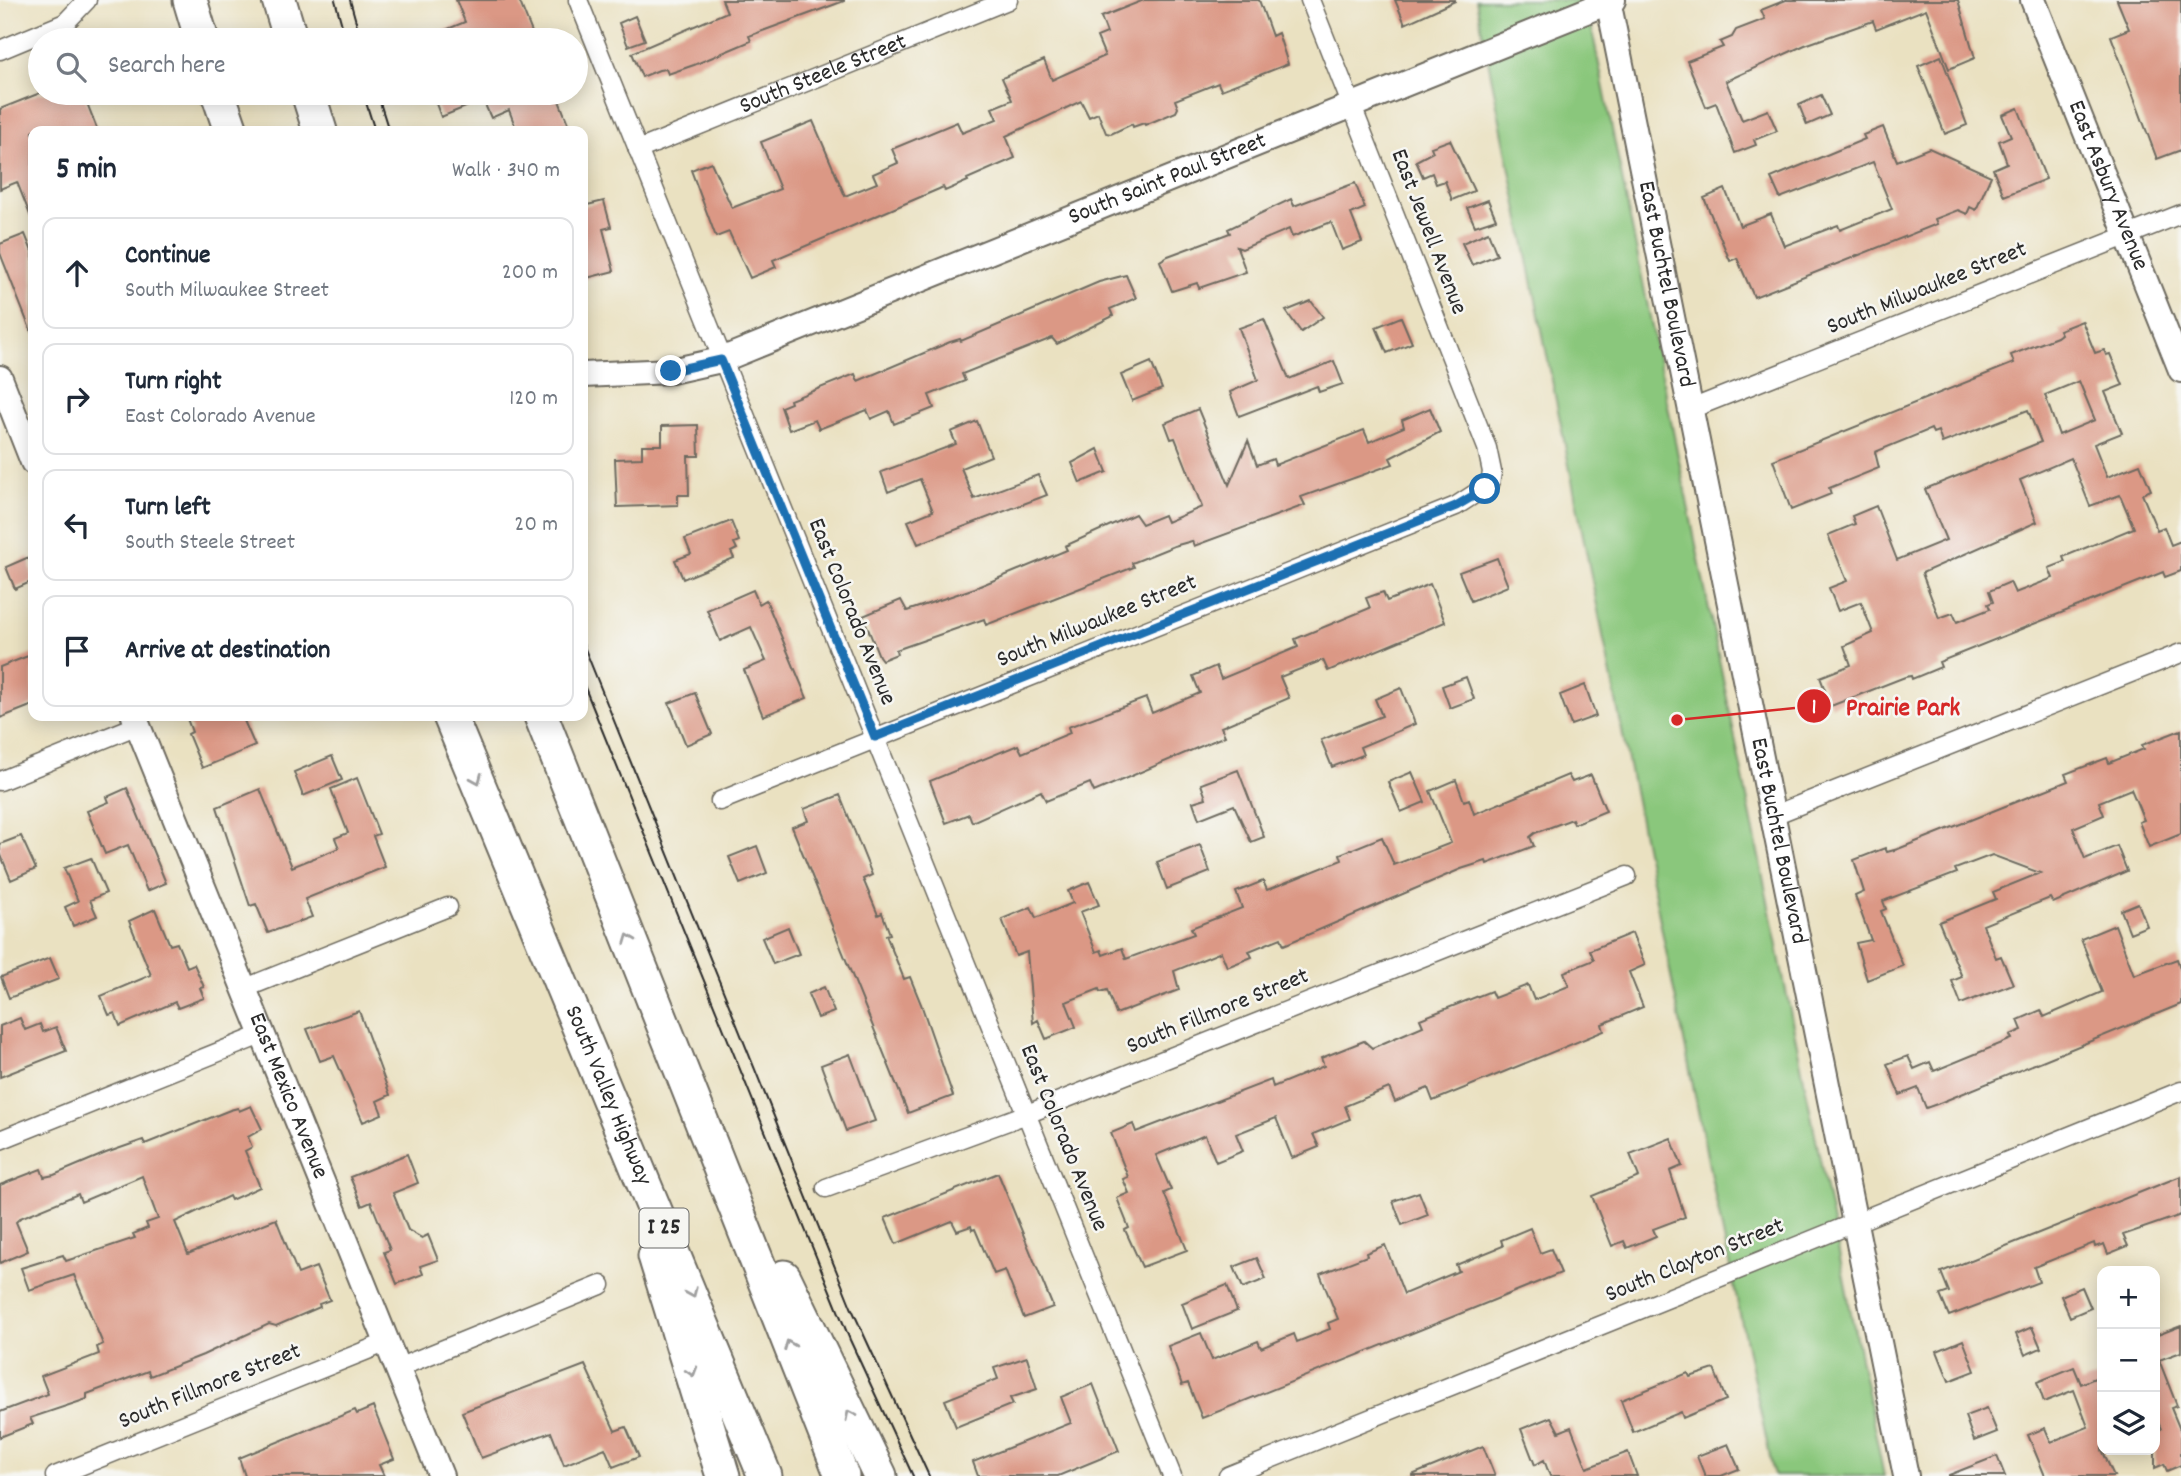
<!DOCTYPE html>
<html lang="en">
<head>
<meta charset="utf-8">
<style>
	:root { --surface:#fff; --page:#f6f6f7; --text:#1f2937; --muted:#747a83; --line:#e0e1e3 }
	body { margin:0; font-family:Dekko,sans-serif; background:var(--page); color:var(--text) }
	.controls { position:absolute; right:21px; bottom:21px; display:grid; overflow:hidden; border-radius:14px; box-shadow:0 4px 18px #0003 }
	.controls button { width:63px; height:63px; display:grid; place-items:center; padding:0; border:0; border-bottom:2px solid var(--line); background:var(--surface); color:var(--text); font:35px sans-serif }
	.stop { position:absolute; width:21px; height:21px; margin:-16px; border:5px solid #1f6fb2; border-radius:50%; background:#fff }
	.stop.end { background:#1f6fb2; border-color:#fff; box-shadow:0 2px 7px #0008 }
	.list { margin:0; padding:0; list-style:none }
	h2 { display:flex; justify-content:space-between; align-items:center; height:91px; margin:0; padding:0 28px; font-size:30px }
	h2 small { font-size:23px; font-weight:400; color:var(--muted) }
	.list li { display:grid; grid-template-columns:46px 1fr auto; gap:21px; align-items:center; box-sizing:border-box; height:112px; margin:0 14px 14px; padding:0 14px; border:2px solid var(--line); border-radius:14px }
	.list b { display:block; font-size:26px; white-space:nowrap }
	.list p { margin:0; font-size:23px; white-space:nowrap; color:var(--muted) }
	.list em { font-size:23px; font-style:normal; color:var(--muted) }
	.icon { flex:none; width:38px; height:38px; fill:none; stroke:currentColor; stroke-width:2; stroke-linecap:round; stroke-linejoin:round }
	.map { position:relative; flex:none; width:2181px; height:1476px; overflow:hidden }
	.search { position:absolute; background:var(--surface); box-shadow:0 4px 18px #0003; left:28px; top:28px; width:560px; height:77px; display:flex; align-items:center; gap:18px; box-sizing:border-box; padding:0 24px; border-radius:38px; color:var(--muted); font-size:26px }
	.panel { position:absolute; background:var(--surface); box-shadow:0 4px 18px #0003; left:28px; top:126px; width:560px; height:595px; border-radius:14px }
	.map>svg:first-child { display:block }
</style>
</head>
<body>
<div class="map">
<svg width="2181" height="1476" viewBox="0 0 2181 1476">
	<rect width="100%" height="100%" fill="#f6f6f2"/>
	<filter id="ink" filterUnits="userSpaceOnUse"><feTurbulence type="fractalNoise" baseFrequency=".0143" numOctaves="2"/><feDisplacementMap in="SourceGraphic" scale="14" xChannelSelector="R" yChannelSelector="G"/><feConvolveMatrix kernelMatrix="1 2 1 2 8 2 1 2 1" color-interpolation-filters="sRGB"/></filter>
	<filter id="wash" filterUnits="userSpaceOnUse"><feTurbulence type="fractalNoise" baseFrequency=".00686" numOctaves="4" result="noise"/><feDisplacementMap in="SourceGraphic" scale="28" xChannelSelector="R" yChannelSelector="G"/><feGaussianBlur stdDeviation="1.57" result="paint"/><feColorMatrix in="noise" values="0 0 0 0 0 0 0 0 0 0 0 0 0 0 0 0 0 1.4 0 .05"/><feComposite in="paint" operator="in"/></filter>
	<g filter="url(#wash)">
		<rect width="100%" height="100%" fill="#eae1c1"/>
		<!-- green -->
		<path fill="#8ac77c" stroke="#5a7954" stroke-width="2" d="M1476 0H1586L1884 1476H1774L1714 1191Z"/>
		<g id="blocks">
			<!-- building -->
			<path fill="#db9885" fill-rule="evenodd" d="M456 0H519L535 40H421L465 22Z
				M722 0H844V1L749 36 751 41 694 65 668 74 666 69 659 70 642 77 632 53 727 12Z
				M1144 0H1259L1272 36 1278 33 1288 64 1221 90 1218 83 1175 100 1178 108 1176 112 1145 125 1144 123 1133 127 1132 124 1111 134 1106 133 1098 113 1089 117 1081 101 1006 136 1015 158 967 179 968 181 945 191 943 187 939 189 773 260 776 267 750 278 729 232 716 237 691 170 711 162 732 208 780 189 761 142 813 121 845 196 877 183 873 174 898 163 892 149 957 122 962 133 997 119 992 108 1012 100 1002 78 1044 60 1052 80 1105 56 1097 37 1107 33 1101 17Z
				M1395 0H1455V1L1405 24Z
				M1786 0H1958L1975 58 1949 69 1926 9 1876 29 1873 21 1805 45 1726 81 1742 120 1768 110 1777 131 1754 140 1756 145 1735 153 1716 103 1706 107 1687 61 1723 47 1720 42 1732 37 1736 30 1765 19 1761 10Z
				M2117 0H2181V150L2157 159 2111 36 2129 29Z
				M635 16 645 40 628 46 619 23Z
				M1941 56 1967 125 1945 134 1918 66Z
				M40 93H83L98 131H33L32 220 17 182 0 189V109Z
				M432 93H556L571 131H517L509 110 491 118 483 100 441 117Z
				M1821 95 1830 115 1807 125 1799 105Z
				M2018 108 2046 179 2004 196 1993 169 2007 163 1999 141 2011 136 2002 115Z
				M1883 127 1897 161 1929 148 1991 176 1976 210 1970 207 1967 214 1958 210 1935 219 1937 224 1754 297 1737 258 1730 261 1704 198 1725 189 1740 226 1771 214 1784 246 1838 225 1840 230 1892 209 1873 162 1780 198 1771 178 1865 139 1863 135Z
				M1450 140 1474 191 1452 200 1445 181 1436 184 1432 173 1423 177 1416 161 1433 152 1431 147Z
				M1355 183 1365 208 1351 214 1362 242 1342 250 1331 222 1292 237 1289 229 1242 249 1237 247 1246 272 1199 288 1197 283 1172 291 1160 261 1168 256 1230 233 1228 229 1291 199 1294 206Z
				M1488 200 1496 219 1475 226 1467 208Z
				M604 201 611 227 603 229 614 271 583 279V206Z
				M1488 232 1497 255 1472 265 1462 243Z
				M25 234 33 254 32 334 0 253V244Z
				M1126 275 1136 298 1110 309 1113 316 1057 344 1052 338 962 374 965 381 929 395 934 408 894 424 889 411 871 419 867 410 819 429 815 420 789 430 781 407 791 403 790 400 855 374 858 381 950 342 960 339 961 341 1099 282Z
				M1311 301 1323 317 1301 332 1286 311Z
				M1401 317 1412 343 1387 353 1376 327Z
				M1264 319 1289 379 1334 361 1343 384 1319 392 1317 386 1239 416 1230 392 1258 380 1239 328Z
				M2082 321 2095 353 2104 350 2106 355 2110 354 2123 385 2105 392 2122 433 2094 444 2107 477 2140 464 2151 490 2142 494 2157 530 2164 527 2171 545 2181 541V571L2165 577 2163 572 1939 662 1941 667 1912 679 1911 676 1905 677 1831 706 1820 677 1851 665 1844 646 1873 633 1861 602 1838 611 1829 588 1847 581 1828 535 1855 524 1852 516 1876 506 1897 560 1946 540 1925 489 2041 442 2028 410 1942 443 1938 431 1933 433 1931 429 1875 452 1879 468 1829 488 1831 494 1791 510 1773 460 2014 363 2011 355 2057 337 2061 334 2059 330ZM2079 381 2095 420 2059 435 2045 395ZM2071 458 2090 506 2120 495 2134 528 2063 557 2065 562 2049 568 2053 578 2015 593 2010 582 1989 591 1993 602 1988 604 1990 609 1957 622 1953 613 1939 618 1922 573 2037 522 2020 480Z
				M1151 362 1162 389 1132 401 1121 375Z
				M1430 408 1440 432 1390 458 1393 464 1301 497 1305 505 1194 546 1192 541 1174 546 1132 563 1134 567 986 625 984 619 896 650 897 654 882 660 879 656 863 616 901 600 907 611 975 588 1067 550 1065 546 1135 514 1142 524 1164 515 1167 522 1202 507 1175 438 1171 439 1165 423 1198 409 1229 485 1248 441 1257 465 1273 459 1275 465 1364 430 1369 442 1404 427 1402 420Z
				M977 421 991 456 961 468 974 499 1038 475 1047 495 918 544 908 521 933 511 920 479 888 492 881 472 956 444 951 432Z
				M698 425 699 456H688L689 495H678V505L617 507 615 459 642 458V445H662V426Z
				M1098 449 1107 472 1080 483 1072 463Z
				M731 521 739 541 734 543 737 549 731 552 734 558 683 579 675 560 691 554 685 539Z
				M29 557 33 581 15 589 6 567Z
				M1497 558 1508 586 1471 601 1459 572Z
				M1430 584 1445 622 1328 671 1323 660 1280 677 1289 698 1221 727 1225 736 1094 792 1090 783 1046 801 1041 791 972 822 969 814 946 823 930 781 1018 745 1022 753 1070 733 1068 727 1146 698 1152 713 1200 693 1193 676 1216 666 1221 679 1298 647 1295 639 1370 608 1366 598 1383 592 1387 601Z
				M753 590 759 604 766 600 807 698 763 716 744 670 766 661 751 627 720 641 707 610Z
				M33 654V705L0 718V667Z
				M1466 677 1474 699 1450 708 1442 686Z
				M1585 685 1596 716 1571 725 1560 695Z
				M1401 688 1415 724 1360 747 1363 755 1332 767 1321 740 1382 716 1375 699Z
				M695 693 712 734 686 745 669 703Z
				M186 716H242L255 746 202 768 188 734 192 732Z
				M2181 730V834L2149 847 2139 822 2144 820 2131 789 2099 802 2104 815 2073 828 2085 859 2117 846 2127 871 2053 903 2050 898 1983 925 1996 958 2001 956 2013 984 1961 1004 1952 981 1962 977 1939 922 1996 899 1993 892 2040 873 1992 855 1955 869 1957 873 1883 901 1886 909 1881 911 1903 966 1867 980 1856 943 1871 940 1855 896 1864 892 1854 860 1885 848 1887 852 1898 849 2068 781 2065 774 2107 758 2109 763 2144 749 2142 745Z
				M332 756 342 780 303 796 294 772Z
				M1238 770 1264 837 1251 842 1234 805 1199 819 1193 802 1206 798 1201 784Z
				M1412 772 1425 802 1401 812 1388 782Z
				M1568 775 1572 782 1591 775 1606 811 1574 824 1572 819 1535 833 1530 837 1534 846 1487 864 1486 861 1461 869 1284 945 1281 938 1249 951 1252 957 1227 967 1221 952 1174 971 1179 990 1152 1000 1116 1014 1107 990 1100 992 1099 989 1066 1002 1076 1027 1046 1039 1038 1020 1033 1023 1027 952 1016 956 1002 919 1031 907 1036 918 1073 903 1068 891 1089 882 1099 905 1080 912 1096 952 1101 950 1103 955 1122 948 1126 959 1194 934 1191 928 1242 908 1236 892 1263 881 1267 890 1342 860 1340 854 1382 837 1394 865 1451 843 1430 791 1456 780 1464 801 1469 799 1474 814Z
				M357 778 379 834 373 836 385 867 305 899 312 917 268 933 256 904 250 906 217 807 260 789 292 867 339 848 335 838 348 833 331 789Z
				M127 788 166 883 147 891 128 845 105 854 87 811 109 802 107 797Z
				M840 795 872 875 863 879 878 915 882 913 890 934 886 935 904 979 910 977 921 1004 953 1096 908 1113 792 827 808 821 804 809Z
				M21 836 36 869 11 880 0 853V844Z
				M1200 845 1210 872 1167 889 1157 862Z
				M757 846 767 873 740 884 729 857Z
				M91 858 106 893 90 900 97 916 73 926 65 907 78 901 64 868Z
				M2138 903 2147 926 2130 933 2121 910Z
				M155 909 170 945 177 943 187 967 194 964 204 987 200 988 204 998 178 1008 175 1002 120 1026 115 1013 109 1015 101 996 151 975 129 921Z
				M2115 925 2134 975 2177 959 2181 971V1004L1937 1104 1926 1108 1918 1088 1900 1095 1887 1064 1908 1056 1914 1069 1930 1062 1934 1071 2012 1039 2010 1035 2022 1030 2018 1020 2041 1010 2044 1017 2102 992 2081 939Z
				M788 927 799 954 773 964 762 938Z
				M1632 933 1645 965 1629 972 1643 1007 1602 1024 1604 1031 1433 1101 1428 1088 1395 1102 1389 1088 1345 1106 1350 1119 1313 1134 1319 1147 1292 1158 1276 1118 1236 1134 1243 1151 1216 1162 1205 1135 1156 1155 1171 1190 1164 1193 1187 1250 1142 1267 1125 1230 1129 1228 1117 1198 1129 1193 1123 1179 1128 1177 1111 1133 1133 1124 1136 1132 1271 1080 1273 1087 1324 1066 1321 1058 1364 1041 1372 1048 1423 1026 1420 1019 1491 991 1494 998 1528 985 1534 1000 1569 986 1564 972 1594 960 1590 950Z
				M50 958 59 979 9 998 1 977Z
				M824 987 834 1012 818 1018 808 994Z
				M359 1011 390 1095 377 1101 382 1114 363 1122 334 1056 320 1061 307 1029Z
				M20 1018 25 1030 40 1024 43 1032 56 1027 66 1051 0 1077V1026Z
				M850 1054 875 1121 846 1131 821 1065Z
				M251 1106 262 1129 248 1137 252 1147 245 1151 260 1187 231 1200 229 1196 175 1222 188 1254 276 1219 298 1274 316 1267 330 1300 319 1304 320 1307 276 1326 269 1324 203 1355 150 1376 148 1371 87 1394V1399L30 1418 33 1424 0 1437V1412L48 1394 41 1376 99 1354 97 1347 103 1344 74 1275 29 1290 21 1268 63 1255 66 1261 135 1238 133 1234 148 1228 146 1223 158 1219 142 1176 81 1202 78 1194 20 1218 16 1222 28 1251 0 1263V1185L41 1169 44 1177 54 1175 106 1153 143 1140 145 1144 230 1110 238 1108 239 1111Z
				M1671 1138 1682 1166 1670 1171 1685 1217 1653 1229 1656 1236 1644 1241 1627 1248 1624 1241 1612 1246 1592 1196 1639 1177 1630 1154Z
				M407 1154 418 1183 393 1193 408 1230 422 1238 428 1235 438 1260 420 1266 423 1274 397 1284 384 1252 390 1250 371 1202 362 1206 350 1177Z
				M998 1173 1053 1307 1024 1318 1005 1270 994 1274 975 1229 972 1230 971 1226 957 1231 952 1221 896 1244 885 1218Z
				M2181 1176V1215L2123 1235 2128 1246 2108 1254 2104 1244 2095 1247 2094 1243 2034 1267 2039 1282 1949 1316 1940 1295 1949 1292 1941 1272Z
				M1419 1192 1428 1215 1402 1225 1393 1201Z
				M1530 1228 1540 1253 1551 1249 1561 1273 1202 1418 1188 1383 1182 1385 1168 1346 1201 1333 1212 1360 1258 1341 1261 1348 1294 1334 1297 1342 1330 1329 1328 1323 1338 1319 1320 1274 1367 1256 1366 1253 1385 1245 1404 1294 1459 1271 1456 1265 1503 1246 1501 1240Z
				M1257 1258 1266 1279 1243 1288 1234 1267Z
				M1227 1285 1237 1311 1192 1329 1182 1303Z
				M2082 1287 2091 1308 2070 1317 2061 1296Z
				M2181 1326V1352L2159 1360 2177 1406 2171 1408 2181 1432V1465L2167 1471 2164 1464 2155 1468V1432L2161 1429 2155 1415V1336Z
				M2032 1327 2041 1348 2025 1355 2016 1334Z
				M1963 1340 1975 1371 1949 1381 1937 1351Z
				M1027 1357 1037 1389 1010 1398 1013 1404 956 1427 945 1400 998 1379 994 1368Z
				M585 1365 615 1431 626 1427 639 1457 613 1467 605 1448 564 1465 551 1432 481 1458 462 1412Z
				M2074 1367 2081 1384 2102 1375V1450L2114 1476H2045L2028 1435 2045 1428 2051 1442 2088 1427 2074 1390 2044 1402 2037 1382Z
				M1714 1369 1726 1400 1683 1418 1681 1412 1633 1432 1621 1400 1688 1373 1690 1377Z
				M1093 1384 1119 1451 1058 1476H978L973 1462 1071 1423 1061 1397Z
				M373 1407 394 1459 379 1465 384 1476H245L239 1458 355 1410 357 1414Z
				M1987 1408 1997 1432 1974 1441 1965 1416Z
				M1551 1417 1559 1432 1571 1427 1587 1468 1628 1452 1637 1476H1550L1544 1460 1535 1465 1521 1429Z
				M1728 1444 1739 1469 1721 1476H1705L1697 1456Z
				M1483 1446 1495 1476H1412V1475Z
				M1997 1456 2005 1476H1949V1475Z"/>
		</g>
	</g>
	<g filter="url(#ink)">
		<use href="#blocks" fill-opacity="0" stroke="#6e6b60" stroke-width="2"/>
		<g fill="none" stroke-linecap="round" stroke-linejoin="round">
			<!-- street casing -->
			<g stroke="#6e6b60" stroke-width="21">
				<g id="street">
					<path d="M578 0 1172 1476"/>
					<path d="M0 50 65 23 87 0"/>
					<path id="s1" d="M638 150 1008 0"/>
					<path d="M1691 409 2181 214"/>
					<path d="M0 781 138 725"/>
					<path d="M720 801 1456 506 1490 484 1492 472 1487 448 1310 0"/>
					<path d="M1774 815 2181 653"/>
					<path d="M243 989 448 907"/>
					<path d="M0 1140 261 1035"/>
					<path d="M826 1188 1027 1114 1627 876"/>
					<path d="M395 1369 601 1285"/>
					<path d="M55 1476 385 1343"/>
					<path d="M1228 1476 2181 1091"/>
				</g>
			</g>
			<!-- secondary casing -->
			<g stroke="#6e6b60" stroke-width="28">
				<g id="secondary">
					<path id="s2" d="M1608 0 1906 1476"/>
					<path id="s3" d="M2033 0 2181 370"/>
					<path id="s4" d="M583 375 671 371 721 360 1613 0"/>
					<path d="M0 378 33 462"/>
					<path id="s5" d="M134 716 441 1476"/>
				</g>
			</g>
			<!-- highway casing -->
			<g stroke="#6e6b60" stroke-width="37">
				<g id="highway">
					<path d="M190 0 202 40"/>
					<path d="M279 0 291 40"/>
					<path d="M218 93 231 131"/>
					<path d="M308 93 320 131"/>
					<path id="s6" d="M450 716 765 1476"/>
					<path d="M541 716 842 1476"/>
					<path d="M655 1256 723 1476"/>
					<path d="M784 1277 880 1476"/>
				</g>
			</g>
			<!-- street -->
			<use href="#street" stroke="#fff" stroke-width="18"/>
			<!-- secondary -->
			<use href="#secondary" stroke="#fff" stroke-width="24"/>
			<!-- highway -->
			<use href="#highway" stroke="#fff" stroke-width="33"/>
			<!-- tram -->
			<path stroke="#2b2b2b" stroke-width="2" d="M335 0 346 40
				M350 0 361 40
				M363 93 375 131
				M377 93 389 131
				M583 644 851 1307 929 1476
				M583 683 850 1340 913 1476"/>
		</g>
		<!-- one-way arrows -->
		<defs><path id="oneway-chevron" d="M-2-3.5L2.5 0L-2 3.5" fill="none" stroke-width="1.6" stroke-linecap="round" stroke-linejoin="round" transform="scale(1.75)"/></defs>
		<g stroke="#a0a0a0">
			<use href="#oneway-chevron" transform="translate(477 779) rotate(67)"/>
			<use href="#oneway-chevron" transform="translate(629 939) rotate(-111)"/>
			<use href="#oneway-chevron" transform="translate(692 1293) rotate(67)"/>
			<use href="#oneway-chevron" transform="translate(789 1345) rotate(-112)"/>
			<use href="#oneway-chevron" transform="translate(692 1372) rotate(73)"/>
			<use href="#oneway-chevron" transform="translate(850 1415) rotate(-116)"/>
		</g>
	</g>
	<g fill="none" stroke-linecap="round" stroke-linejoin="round" filter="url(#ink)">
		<!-- route -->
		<path stroke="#1f6fb2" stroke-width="9" d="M671 371 721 360 875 737 1456 506 1485 489"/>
	</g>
	<g text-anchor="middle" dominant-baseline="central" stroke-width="5" stroke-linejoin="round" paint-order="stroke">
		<!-- shield labels -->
		<rect fill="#f6f6f2" stroke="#686867" stroke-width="2" x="639.5" y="1208.5" width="49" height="39" rx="5"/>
		<g font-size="23" font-weight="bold" fill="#2b2b2b">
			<text x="664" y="1228">I 25</text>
		</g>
		<!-- street labels -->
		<g font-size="24" fill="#2b2b2b" stroke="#f6f6f2">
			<text stroke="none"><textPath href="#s1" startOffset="200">South Steele Street</textPath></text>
			<text stroke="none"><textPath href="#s4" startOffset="621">South Saint Paul Street</textPath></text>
			<text stroke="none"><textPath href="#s3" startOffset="200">East Asbury Avenue</textPath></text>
			<text transform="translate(1428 232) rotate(69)">East Jewell Avenue</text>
			<text stroke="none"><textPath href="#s2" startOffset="290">East Buchtel Boulevard</textPath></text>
			<text transform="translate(1927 289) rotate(-22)">South Milwaukee Street</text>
			<text transform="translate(851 612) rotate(68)">East Colorado Avenue</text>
			<text transform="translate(1097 622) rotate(-22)">South Milwaukee Street</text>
			<text stroke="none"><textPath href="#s2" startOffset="858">East Buchtel Boulevard</textPath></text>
			<text transform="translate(1218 1012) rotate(-22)">South Fillmore Street</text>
			<text stroke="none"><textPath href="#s5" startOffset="410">East Mexico Avenue</textPath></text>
			<text stroke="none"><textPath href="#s6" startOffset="411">South Valley Highway</textPath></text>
			<text transform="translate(1063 1138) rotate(68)">East Colorado Avenue</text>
			<text transform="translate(1695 1261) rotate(-22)">South Clayton Street</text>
			<text transform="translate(210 1387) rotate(-22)">South Fillmore Street</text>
		</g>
	</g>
	<!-- callouts -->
	<path fill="none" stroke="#d62828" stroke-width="2.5" d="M1677 720L1814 706"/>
	<g fill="#d62828" stroke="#f6f6f2" stroke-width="2.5">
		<circle cx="1677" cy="720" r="7"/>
		<circle cx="1814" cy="706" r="18"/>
	</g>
	<g font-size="21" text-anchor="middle" font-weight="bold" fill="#fff">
		<text x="1814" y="713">1</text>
	</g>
	<g font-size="26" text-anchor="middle" font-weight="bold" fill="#d62828" stroke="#f6f6f2" stroke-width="5" stroke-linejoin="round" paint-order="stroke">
		<text x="1903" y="715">Prairie Park</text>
	</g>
</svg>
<div class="controls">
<button>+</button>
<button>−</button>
<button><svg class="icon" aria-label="layers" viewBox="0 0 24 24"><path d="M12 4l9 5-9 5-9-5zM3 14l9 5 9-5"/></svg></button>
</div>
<div class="stop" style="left:1485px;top:489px"></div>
<div class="stop end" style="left:671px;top:371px"></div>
<div class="search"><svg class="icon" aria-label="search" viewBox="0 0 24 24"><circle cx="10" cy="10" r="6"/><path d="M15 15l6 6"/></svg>Search here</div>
<section class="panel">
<h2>5 min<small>Walk · 340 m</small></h2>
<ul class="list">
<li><svg class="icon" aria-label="ahead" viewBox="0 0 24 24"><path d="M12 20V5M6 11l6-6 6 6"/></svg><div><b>Continue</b><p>South Milwaukee Street</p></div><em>200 m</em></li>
<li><svg class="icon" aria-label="right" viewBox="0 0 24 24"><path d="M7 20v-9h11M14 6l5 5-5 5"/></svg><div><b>Turn right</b><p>East Colorado Avenue</p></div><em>120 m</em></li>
<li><svg class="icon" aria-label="left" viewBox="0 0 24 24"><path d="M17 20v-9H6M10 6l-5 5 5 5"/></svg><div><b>Turn left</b><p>South Steele Street</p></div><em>20 m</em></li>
<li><svg class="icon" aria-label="arrive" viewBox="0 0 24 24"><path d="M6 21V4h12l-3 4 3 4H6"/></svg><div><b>Arrive at destination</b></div></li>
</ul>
</section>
</div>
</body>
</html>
